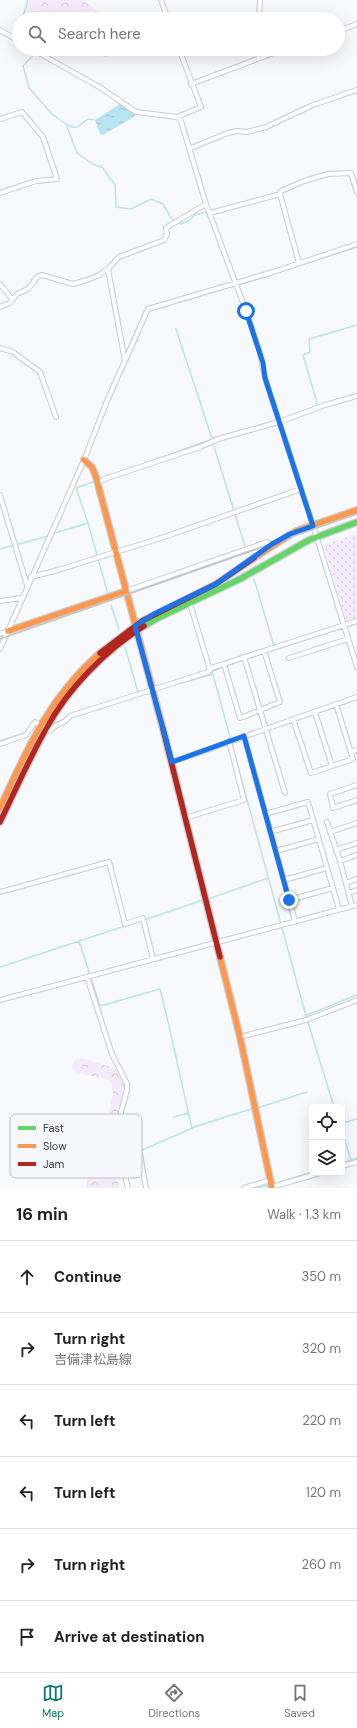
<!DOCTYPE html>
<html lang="en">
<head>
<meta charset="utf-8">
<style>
	:root { --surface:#fff; --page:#f2f2f2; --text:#222; --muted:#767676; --line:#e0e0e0; --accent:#0f766e }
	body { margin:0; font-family:"DM Sans","Noto Sans JP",sans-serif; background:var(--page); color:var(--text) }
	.controls { position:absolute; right:12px; bottom:12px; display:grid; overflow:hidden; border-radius:6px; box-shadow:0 4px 16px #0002 }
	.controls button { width:36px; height:36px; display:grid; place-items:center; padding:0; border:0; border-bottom:1px solid var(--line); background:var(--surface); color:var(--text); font:20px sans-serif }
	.stop { position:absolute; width:12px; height:12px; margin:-9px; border:3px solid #1a73e8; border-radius:50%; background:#fff }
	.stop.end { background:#1a73e8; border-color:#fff; box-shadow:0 1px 4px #0008 }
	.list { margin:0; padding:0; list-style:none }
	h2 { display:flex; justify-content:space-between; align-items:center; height:52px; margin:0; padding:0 16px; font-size:17px }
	h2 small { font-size:13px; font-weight:400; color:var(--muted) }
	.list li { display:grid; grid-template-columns:26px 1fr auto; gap:12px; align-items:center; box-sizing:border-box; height:72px; padding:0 16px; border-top:1px solid var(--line) }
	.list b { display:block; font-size:15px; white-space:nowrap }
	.list p { margin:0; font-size:13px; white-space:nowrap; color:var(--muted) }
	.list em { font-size:13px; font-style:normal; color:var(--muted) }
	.icon { flex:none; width:22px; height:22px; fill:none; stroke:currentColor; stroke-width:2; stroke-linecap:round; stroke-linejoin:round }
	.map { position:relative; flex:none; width:357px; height:1188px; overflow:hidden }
	.search { position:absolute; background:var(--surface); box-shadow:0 4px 16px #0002; left:12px; right:12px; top:12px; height:44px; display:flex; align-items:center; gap:10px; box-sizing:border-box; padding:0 14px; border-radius:22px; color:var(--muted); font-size:15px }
	.sheet { height:484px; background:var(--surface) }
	nav { display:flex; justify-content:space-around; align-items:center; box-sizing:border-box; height:56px; border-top:1px solid var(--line); background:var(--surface); font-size:11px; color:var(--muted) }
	nav a { display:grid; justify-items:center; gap:2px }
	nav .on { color:var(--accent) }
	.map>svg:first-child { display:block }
</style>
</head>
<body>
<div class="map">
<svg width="357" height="1188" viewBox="0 0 357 1188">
	<defs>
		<pattern id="grass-dots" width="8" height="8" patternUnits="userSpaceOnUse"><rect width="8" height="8" fill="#f5eafc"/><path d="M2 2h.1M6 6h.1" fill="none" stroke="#d3c9d9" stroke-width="1.8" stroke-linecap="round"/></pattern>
		<pattern id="forest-crowns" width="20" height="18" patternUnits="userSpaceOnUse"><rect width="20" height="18" fill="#f5eafc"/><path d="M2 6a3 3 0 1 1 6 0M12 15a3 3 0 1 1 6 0" fill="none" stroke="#d3c9d9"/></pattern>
		<pattern id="water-ripples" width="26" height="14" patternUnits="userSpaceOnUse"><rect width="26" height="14" fill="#b8e3f1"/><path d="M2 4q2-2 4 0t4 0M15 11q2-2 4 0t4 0" fill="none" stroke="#9fc4d0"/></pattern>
	</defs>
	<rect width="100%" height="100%" fill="#f7f9fc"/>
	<!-- grass -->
	<path fill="url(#grass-dots)" d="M357 534V620L347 623 324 545Z"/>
	<!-- forest -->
	<path fill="url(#forest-crowns)" d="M30 0H83L107 19H40L27 11Z
		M81 49H112L107 57 87 54Z
		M82 1058 117 1069 123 1078 124 1091 118 1112 116 1132 111 1130 104 1125 89 1123 88 1120 90 1117H100L108 1116 113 1094 112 1084 108 1080 76 1072 72 1068 73 1062 77 1059Z
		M96 1143H100L113 1168 120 1188H87V1175L78 1164 84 1155 92 1153Z"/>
	<!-- water -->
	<path fill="url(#water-ripples)" d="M120 104 135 114 134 117 103 135 100 134 95 120Z"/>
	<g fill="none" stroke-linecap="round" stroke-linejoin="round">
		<!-- stream -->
		<path stroke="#b8e3f1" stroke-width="1.5" d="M25 19 24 14 28 0
			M40 51 43 49
			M35 53 23 66 29 88 52 114 66 124 77 153 94 165 102 167 115 185 116 207 131 209 151 199 163 204C167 211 171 222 181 224L190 220 195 215 206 212
			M66 124C80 132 78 124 88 119L94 120
			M245 283 357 247
			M176 329 212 439
			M316 406 317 403 303 355 310 352 309 339 357 325
			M269 423 277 421
			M213 443 234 511
			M146 463 215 438
			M235 515 245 546
			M88 523 76 488 93 482
			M52 534 88 523 108 594
			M0 549 48 536
			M254 579 274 646
			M111 605 119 629
			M125 647 138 692
			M243 660 212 671 306 1016 334 1107
			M163 688 213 674
			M70 718 118 703
			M55 723 61 721
			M0 741 24 733
			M208 899 268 878
			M144 920 203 900
			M79 941 100 1006 160 989C172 1036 181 1082 192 1128
			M0 967 125 926
			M307 1015 357 995
			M257 1108 307 1092
			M173 1117 189 1113
			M342 1123 357 1119
			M342 1131 351 1160
			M342 1163 357 1158
			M274 1184 312 1172
			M148 1188 142 1150 197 1126 254 1108
			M258 1188 270 1185"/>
		<!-- street casing -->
		<g stroke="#c8cbd0" stroke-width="6">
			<path id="street" d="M161 0 168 19
				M259 19 260 0
				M0 30 19 41
				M338 31 357 24
				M32 49 101 88 136 112 177 117 201 107 179 49
				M257 49 259 58
				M191 84 284 49
				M177 117 181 121 206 204 246 311 260 353 265 378 312 522 357 667
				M0 119 22 112 43 137 57 179 36 181 0 193
				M189 149 225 134 236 131 247 132 266 127 313 105 357 90
				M280 194 299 263
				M210 213 280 194 281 191 304 181 328 174 351 173 357 192
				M108 269 125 361
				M0 284 12 299
				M0 307 10 303 17 294 28 289 38 276 42 275 73 284 87 280 99 275 108 269 119 257 164 240 167 234 166 228 206 204
				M0 348 13 352 40 372 56 417
				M98 484 104 479 200 447 218 439 279 422 325 405 357 396
				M0 495 27 585
				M31 577 58 570 164 537 301 489
				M126 591 267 542 272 544
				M0 601 21 598
				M191 607 210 670
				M0 634 8 631
				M0 649 84 460 107 401 148 309 273 272 357 244
				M244 657 285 793
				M289 658 348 639
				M224 664 240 718 243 717 280 702 264 651
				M315 712 332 766
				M293 719 311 773 353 759 336 704
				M244 736 295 921
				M0 744 26 735 35 722 50 731C57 722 64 725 70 716L208 672 211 668 357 621
				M351 752 357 750
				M172 762 357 697
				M357 785 330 794 333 808 357 800
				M265 814 308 802 339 909
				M185 818 244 800 229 741
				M327 822 340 861 352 906
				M270 832 313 820
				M330 832 357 823
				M336 850 357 843
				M276 851 319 839
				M340 861 357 855
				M284 880 327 868
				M346 883 357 879
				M0 892 109 862 125 924 143 918 153 959
				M349 893 357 890
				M289 900 333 888
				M87 977 112 1054 127 1084V1090L121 1112 119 1151 128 1188
				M0 1000 357 905
				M240 1037 306 1020 357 1000
				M139 1150 146 1188
				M342 1166 357 1162
				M272 1187 320 1173
				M244 1188 271 1180"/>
		</g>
		<!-- fast casing -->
		<g stroke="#c8cbd0" stroke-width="8">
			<path id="fast" d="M144 626 156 619 240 579 309 540 357 522"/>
		</g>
		<!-- slow casing -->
		<g stroke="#c8cbd0" stroke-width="8">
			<path id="slow" d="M84 460 92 467 96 477 163 729
				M254 558 296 531 357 510
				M8 631 126 591
				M0 808C27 749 50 696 100 653
				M220 957 240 1037 272 1188"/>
		</g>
		<!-- jam casing -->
		<g stroke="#c8cbd0" stroke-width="8">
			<path id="jam" d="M100 653 142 621 216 584 254 558
				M163 729 220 957
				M0 822C15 791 29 759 46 729 68 688 105 651 144 626"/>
		</g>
		<!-- street -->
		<use href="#street" stroke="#fefeff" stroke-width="4"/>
		<!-- fast -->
		<use href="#fast" stroke="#63d668" stroke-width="5.5"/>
		<!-- slow -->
		<use href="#slow" stroke="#ff974d" stroke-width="5.5"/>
		<!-- jam -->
		<use href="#jam" stroke="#b3261e" stroke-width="5.5"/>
		<!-- rail -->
		<path stroke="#c3c3c5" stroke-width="1.5" d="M0 639 357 514"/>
	</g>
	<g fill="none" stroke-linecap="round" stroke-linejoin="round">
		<!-- route -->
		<path stroke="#1a73e8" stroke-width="5" d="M246 311 263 363 265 378 313 526 290 534 272 544 216 584 154 614 135 626 172 762 244 736 289 900"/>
	</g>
	<!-- legend -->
	<rect x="10" y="1114" width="132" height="64" rx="6" fill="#f6f8fd" stroke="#bdbfc5" stroke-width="1"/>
	<rect x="18" y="1126" width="18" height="4" fill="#63d668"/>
	<rect x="18" y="1144" width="18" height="4" fill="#ff974d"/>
	<rect x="18" y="1162" width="18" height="4" fill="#b3261e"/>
	<g font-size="11" fill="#373a43">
		<text x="43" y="1132">Fast</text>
		<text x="43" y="1150">Slow</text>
		<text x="43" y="1168">Jam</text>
	</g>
</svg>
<div class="controls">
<button><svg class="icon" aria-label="locate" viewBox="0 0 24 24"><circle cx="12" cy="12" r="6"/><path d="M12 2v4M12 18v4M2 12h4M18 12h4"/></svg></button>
<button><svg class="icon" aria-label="layers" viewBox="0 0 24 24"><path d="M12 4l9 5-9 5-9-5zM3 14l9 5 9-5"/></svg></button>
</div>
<div class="stop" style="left:246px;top:311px"></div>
<div class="stop end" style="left:289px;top:900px"></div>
<div class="search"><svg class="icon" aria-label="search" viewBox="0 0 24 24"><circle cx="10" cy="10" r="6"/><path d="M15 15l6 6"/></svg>Search here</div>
</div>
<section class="sheet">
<h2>16 min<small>Walk · 1.3 km</small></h2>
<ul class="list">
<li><svg class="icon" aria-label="ahead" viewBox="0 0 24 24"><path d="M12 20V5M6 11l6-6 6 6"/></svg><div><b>Continue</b></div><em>350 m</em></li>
<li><svg class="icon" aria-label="right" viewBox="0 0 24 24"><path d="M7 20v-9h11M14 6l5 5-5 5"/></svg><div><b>Turn right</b><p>吉備津松島線</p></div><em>320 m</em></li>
<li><svg class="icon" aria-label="left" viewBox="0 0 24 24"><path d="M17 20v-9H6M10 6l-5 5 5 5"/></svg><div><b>Turn left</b></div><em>220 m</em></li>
<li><svg class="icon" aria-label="left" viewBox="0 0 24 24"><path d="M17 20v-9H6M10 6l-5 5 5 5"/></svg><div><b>Turn left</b></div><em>120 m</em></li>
<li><svg class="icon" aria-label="right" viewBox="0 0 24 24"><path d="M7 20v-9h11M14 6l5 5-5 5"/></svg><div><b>Turn right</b></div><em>260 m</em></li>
<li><svg class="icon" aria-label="arrive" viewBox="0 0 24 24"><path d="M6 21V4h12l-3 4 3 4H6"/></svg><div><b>Arrive at destination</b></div></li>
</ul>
</section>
<nav>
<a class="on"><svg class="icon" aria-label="map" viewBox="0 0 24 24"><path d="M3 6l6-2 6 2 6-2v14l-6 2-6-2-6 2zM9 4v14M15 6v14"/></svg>Map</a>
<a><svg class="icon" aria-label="directions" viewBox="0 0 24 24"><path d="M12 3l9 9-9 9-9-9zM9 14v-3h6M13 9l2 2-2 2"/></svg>Directions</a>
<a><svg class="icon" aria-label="saved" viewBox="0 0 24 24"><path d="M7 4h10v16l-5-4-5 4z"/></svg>Saved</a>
</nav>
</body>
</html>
